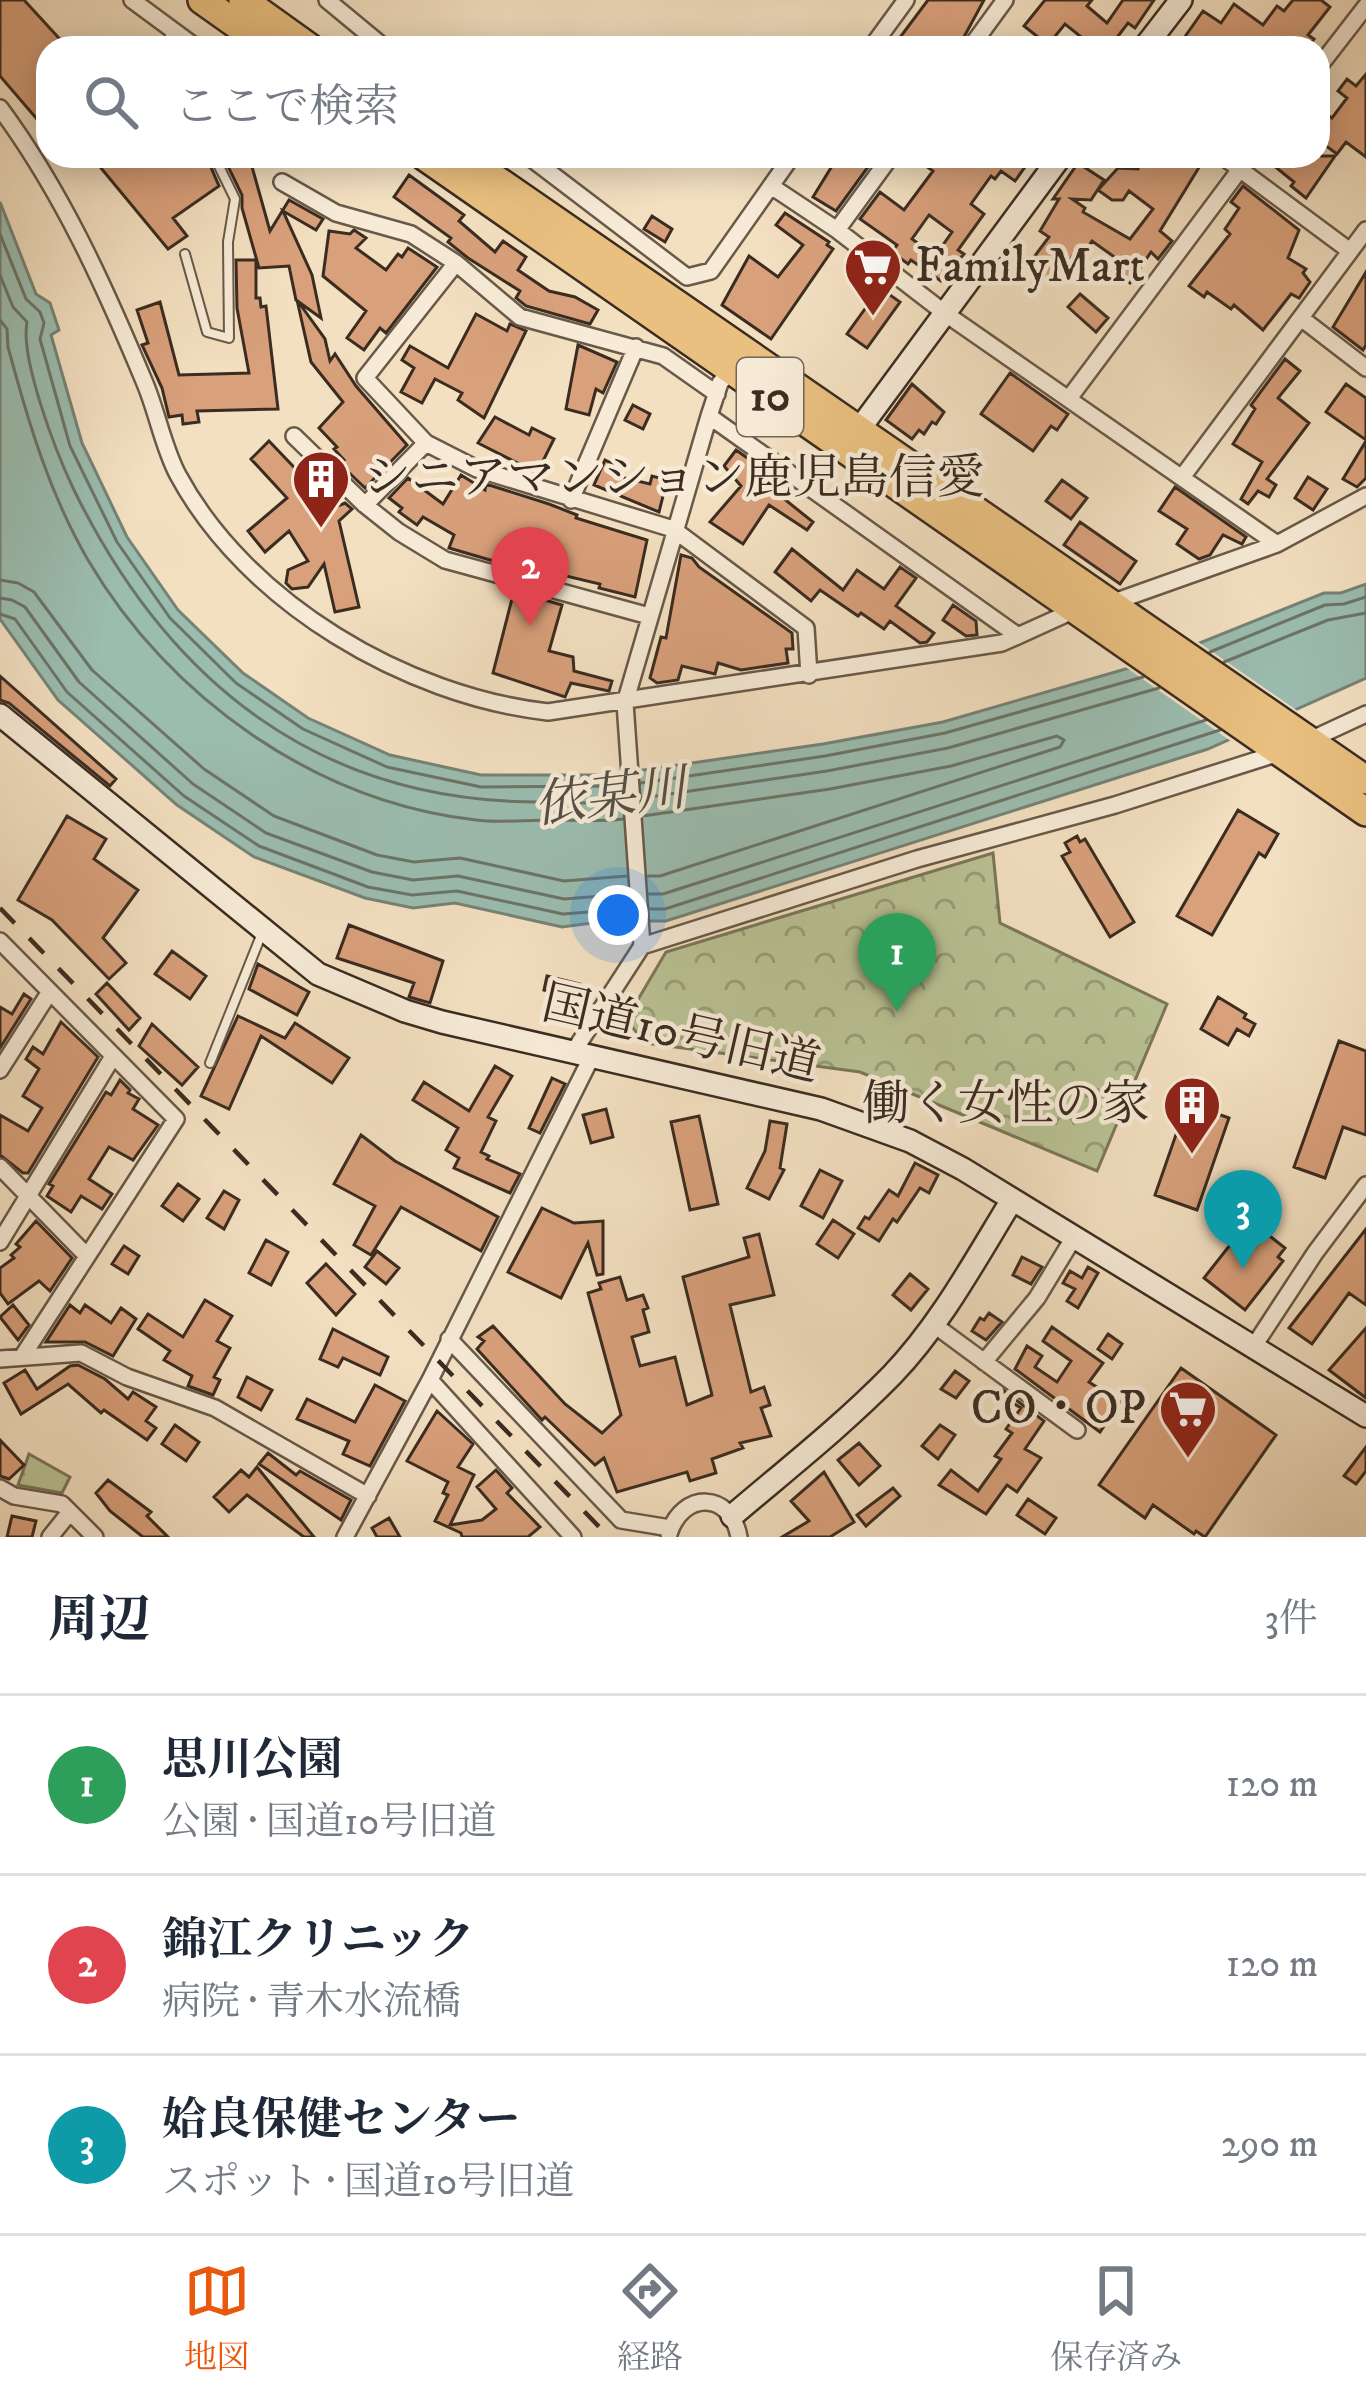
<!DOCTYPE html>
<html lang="ja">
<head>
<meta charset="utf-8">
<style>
	:root { --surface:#fff; --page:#f2f2f3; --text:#1f2937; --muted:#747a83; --line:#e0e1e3; --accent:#ea580c }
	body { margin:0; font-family:"IM FELL DW Pica","Noto Serif JP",serif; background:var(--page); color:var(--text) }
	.you { position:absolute; left:618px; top:915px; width:42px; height:42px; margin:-30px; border:9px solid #fff; border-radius:50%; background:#1a73e8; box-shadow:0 0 0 18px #1a73e833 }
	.badge { display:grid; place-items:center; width:78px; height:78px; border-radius:50%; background:var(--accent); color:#fff; font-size:39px; font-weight:700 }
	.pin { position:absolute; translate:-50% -99px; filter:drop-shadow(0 3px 6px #0008) }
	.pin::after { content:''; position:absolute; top:63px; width:42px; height:36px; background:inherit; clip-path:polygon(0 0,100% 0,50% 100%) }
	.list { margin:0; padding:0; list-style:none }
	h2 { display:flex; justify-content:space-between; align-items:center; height:156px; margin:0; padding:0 48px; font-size:51px }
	h2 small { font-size:39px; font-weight:400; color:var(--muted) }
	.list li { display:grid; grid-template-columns:78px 1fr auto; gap:36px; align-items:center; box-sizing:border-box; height:180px; padding:0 48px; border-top:3px solid var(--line) }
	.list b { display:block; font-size:45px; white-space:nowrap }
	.list p { margin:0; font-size:39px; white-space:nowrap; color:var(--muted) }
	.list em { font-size:39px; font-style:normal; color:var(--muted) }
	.icon { flex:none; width:66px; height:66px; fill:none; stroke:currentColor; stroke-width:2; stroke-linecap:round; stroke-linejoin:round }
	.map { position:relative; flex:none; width:1366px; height:1537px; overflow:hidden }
	.search { position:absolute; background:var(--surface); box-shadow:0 6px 30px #0003; left:36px; right:36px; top:36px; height:132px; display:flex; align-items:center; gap:30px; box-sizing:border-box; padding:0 42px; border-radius:36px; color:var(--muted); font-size:45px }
	.sheet { height:696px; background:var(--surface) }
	nav { display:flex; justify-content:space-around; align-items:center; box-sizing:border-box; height:168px; border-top:3px solid var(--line); background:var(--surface); font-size:33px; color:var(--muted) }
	nav a { display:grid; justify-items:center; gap:6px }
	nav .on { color:var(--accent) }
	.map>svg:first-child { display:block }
</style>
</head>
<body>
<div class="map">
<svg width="1366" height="1537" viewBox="0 0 1366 1537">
	<defs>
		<pattern id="park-crowns" width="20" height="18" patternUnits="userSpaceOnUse" patternTransform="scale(3)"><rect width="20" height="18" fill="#b9c294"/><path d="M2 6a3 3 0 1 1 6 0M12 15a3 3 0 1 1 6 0" fill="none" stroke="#989e78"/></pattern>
	</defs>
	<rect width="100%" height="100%" fill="#f3e0c1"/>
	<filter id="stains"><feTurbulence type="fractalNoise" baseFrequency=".00167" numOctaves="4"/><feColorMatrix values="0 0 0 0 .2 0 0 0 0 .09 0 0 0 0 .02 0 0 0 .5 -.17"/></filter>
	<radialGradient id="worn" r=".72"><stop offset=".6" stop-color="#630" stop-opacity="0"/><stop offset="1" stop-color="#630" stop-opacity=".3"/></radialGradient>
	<!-- park -->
	<path fill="url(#park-crowns)" stroke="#7a775a" stroke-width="3" d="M993 853 1000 923 1167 1004 1097 1171 860 1072 646 1043 626 1020 666 952Z
		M29 1454 70 1477 62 1493 18 1485Z"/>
	<!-- water -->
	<path fill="#9bbdb0" stroke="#758377" stroke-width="3" d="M0 202 36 294 50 303 59 330 51 335 82 443 127 537 178 610 243 673 308 718 390 755 481 775H609L823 744 943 722 1160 659 1324 593H1341L1366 584V678L1208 749 666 921H607L562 927 455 903 413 908 365 898 254 857 177 805 58 700 0 619Z"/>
	<!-- pier -->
	<path fill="#f3e0c1" d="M1194 639 1302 714 1235 744 1121 664Z"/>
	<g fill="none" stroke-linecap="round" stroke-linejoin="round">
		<!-- shore -->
		<path stroke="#6b7468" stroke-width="3" d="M0 234 26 299 40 312 44 323 40 339 70 446 117 542 170 618 236 683 303 729 387 767 481 787 620 786
			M0 275 13 307 27 322C20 359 56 452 73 488 167 681 317 802 539 802 566 802 594 805 621 801
			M0 320 7 329 8 347C28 421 49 493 88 560 169 698 316 802 476 820 500 823 526 820 550 820 574 820 599 822 623 819
			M0 580 18 583 34 592 92 670 204 769 274 816 377 855 414 862 460 858 564 881 627 876
			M0 598 12 600 25 607 79 682 193 784 266 833 372 872 413 880 458 876 564 899 628 894
			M0 614 15 619 67 692 184 796 259 846 368 887 412 895 457 891 563 914 629 909
			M1210 652 1325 605 1344 604 1366 597
			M1224 662 1328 620 1366 613
			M641 783 825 756 945 733 1143 677
			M642 798 827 771 948 748 1159 688
			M643 816 830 789 951 766 1057 736 1064 740 1060 747 660 876H648
			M649 894H663L1206 720
			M650 909H665L1220 730"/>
	</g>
	<!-- building -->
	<path fill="#d8a07b" stroke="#3b2c21" stroke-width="3" fill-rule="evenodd" d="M0 0H24L68 48H48V132L0 76Z
		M928 0H984L958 48H892Z
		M1045 0H1092L1087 6 1107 23 1123 0H1154L1135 28 1128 23 1109 48H1095L1065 24 1048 45 1024 26Z
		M1293 0H1321L1330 7 1308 35 1314 39 1307 48H1177L1203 11 1221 23 1234 4 1263 25 1277 6 1284 11Z
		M1366 74V157L1346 142 1337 154 1318 140V109L1332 118 1347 98 1338 91 1347 79 1356 86Z
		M91 156H206L219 186 173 218 187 236 168 249Z
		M223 156H249L270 231 289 200 323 219 316 230 283 211 312 275 321 318 296 300 289 266 259 268 242 208V195Z
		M820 156H876L836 211 813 197 832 166Z
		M912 156H1016L1027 164 1015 181 1001 171 995 179 991 176 971 204 984 214 958 250 964 254 941 281 911 260 908 264 892 252 897 245 860 219 880 192 904 210 933 171ZM929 215 952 232 935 256 912 239Z
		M1142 156H1206L1160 231 1172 241 1158 259 1151 252 1130 283 1113 271 1120 261 1092 241 1081 257 1075 253 1052 283 1028 265 1049 237 1040 231 1059 199H1053L1078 163 1104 180 1091 200 1072 199 1085 208 1083 212 1130 239 1153 209 1129 191 1123 200H1112L1098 190 1118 168 1138 169Z
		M1262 156H1335L1306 198 1291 186 1294 182Z
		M409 175 464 215 459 221 495 252 503 241 526 257 518 270 549 291 575 297 598 310 590 324 526 306 516 298 520 291 468 258 448 242 451 238 394 197Z
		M1243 186 1299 230 1288 258 1306 269 1303 273 1310 282 1299 298 1291 294 1263 330 1234 305 1231 309 1207 292 1204 297 1189 286 1230 234 1225 229 1239 208 1231 202Z
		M785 213 829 242 827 245 833 249 771 339 722 305 749 256 778 277 803 245 776 225Z
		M652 216 672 229 665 242 644 229Z
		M354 230 366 238 356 248 386 270 398 254 402 257 408 248 437 267 386 333 380 328 364 350 347 338 366 311 323 276 329 231 350 234Z
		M236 260H256V298H260L261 307 266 306 278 409 197 411 199 422 183 424 182 415 169 417 162 388 142 345 148 343 137 310 160 302 179 375 249 373 237 308Z
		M1366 272V345L1363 350 1333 327Z
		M880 288 900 302 867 348 847 334Z
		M1080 294 1108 318 1096 332 1068 307Z
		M297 300 325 339 330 361 335 354 356 386 407 445 365 488 339 463 344 460 334 449 337 447 319 428 343 402 311 362Z
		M476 314 507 331 510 324 526 331 484 418 458 400 462 393 435 379 422 403 401 392 414 368 402 360 410 346 448 368Z
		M578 345 617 362 603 393 596 389 589 415 566 409Z
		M1285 359 1300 371 1278 398 1309 423 1267 479 1276 485 1269 497 1258 491 1248 504 1241 499 1262 462 1233 444 1255 409 1251 405Z
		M1010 373 1068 414 1057 430 1051 426 1033 451 981 414Z
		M912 384 944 412 936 424 932 422 924 434 919 430 912 439 886 420Z
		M1346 384 1366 398V440L1326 412Z
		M633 405 650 414 643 429 625 420Z
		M495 417 529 435 532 428 554 439 537 473 478 443Z
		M269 441 333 508 345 503 352 509 339 521 359 607 335 612 324 564 308 587 292 589 286 583 288 570 308 561 289 531 265 552 248 531 287 498 251 459Z
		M1366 441V478L1357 487 1343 479Z
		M736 450 790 488 783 498 813 522 807 530 769 505 743 544 710 522 741 486 724 466Z
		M605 460 623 469 620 477 650 484 652 476 667 480 659 512 594 485Z
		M461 475 485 490 486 484 549 504 577 515 576 518 647 540 635 597 599 588 600 584 558 574 557 578 498 558 497 562 449 548 454 535 423 517 417 525 399 512 402 508 389 498 408 478 443 504Z
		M1308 477 1327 489 1313 510 1295 498Z
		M1062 480 1087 498 1071 519 1046 501Z
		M1175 487 1246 537 1242 544 1223 535 1210 555 1199 559 1177 544 1187 529 1159 511Z
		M1080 522 1136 561 1120 584 1064 545Z
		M792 549 843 590 857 570 884 589 900 567 916 578 896 606 934 633 927 642 920 643 890 621 884 629 861 613 858 616 820 590 811 601 775 572Z
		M681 555 692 558 699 567 792 633 793 649H786L788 663 741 670 718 663 715 674 682 666 678 680 657 683 650 678 661 637 666 638Z
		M514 591 562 605 549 651 573 657 574 671 612 681 609 691 571 683 565 697 493 673Z
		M953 605 976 621 977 635 966 636 943 620Z
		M0 676 116 779 110 786 9 703 0 700Z
		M1238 810 1278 834 1265 857 1259 853 1212 935 1177 916Z
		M67 816 106 839 94 859 138 890 103 938 126 963 109 979 52 920 18 900Z
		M1077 836 1080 842 1085 839 1134 922 1110 937 1062 856 1070 852 1065 843Z
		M349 925 443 961 430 1003 409 997 414 983 337 958Z
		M172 951 206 976 190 999 155 974Z
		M258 964 309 992 297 1015 249 989Z
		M547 976 580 984 577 997 544 990Z
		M107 983 140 1018 129 1030 96 994Z
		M24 994 31 999 0 1048V1007L12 1014Z
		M1218 997 1246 1014 1244 1018 1255 1024 1249 1036 1237 1029 1228 1045 1201 1029Z
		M238 1016 285 1038 295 1023 349 1058 332 1083 261 1036 229 1109 201 1096Z
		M61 1022 98 1057 28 1173H23L0 1155V1115L28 1131 42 1108 23 1096 39 1069 26 1059 33 1047 43 1054Z
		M152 1024 198 1067 182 1085 139 1046Z
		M1339 1041 1366 1051V1135L1343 1127 1325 1178 1294 1167Z
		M495 1066 512 1076 488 1117 496 1121 481 1152 489 1156 487 1159 520 1174 510 1193 454 1168 459 1158 446 1150 458 1128 413 1100 424 1082 469 1111Z
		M552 1078 565 1084 540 1133 529 1128Z
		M120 1080 130 1090 128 1093 139 1099 133 1109 158 1125 133 1160 109 1147 89 1179 112 1194 102 1209 81 1196 71 1212 47 1196 53 1186 49 1184 106 1092 111 1095Z
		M1187 1103 1229 1118 1197 1210 1155 1195Z
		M606 1109 613 1137 591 1143 583 1115Z
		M699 1116 718 1204 690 1210 671 1122Z
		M770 1121 787 1124 780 1168 784 1170 769 1199 747 1188 765 1151Z
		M361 1135 395 1161 498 1217 481 1251 401 1207 371 1255 354 1245 375 1206 334 1184Z
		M915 1163 938 1175 929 1193 920 1188 897 1222 893 1219 879 1241 858 1228 865 1217 869 1219 889 1190 898 1196Z
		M820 1170 842 1181 823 1218 801 1206Z
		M178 1184 199 1199 183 1221 162 1206Z
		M224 1191 239 1200 224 1229 207 1218Z
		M542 1208 574 1223 603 1221V1274L597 1275 588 1243 561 1298 508 1272Z
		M1248 1219 1285 1248 1278 1257 1283 1261 1245 1310 1204 1278 1230 1245 1226 1241Z
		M833 1220 854 1234 838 1258 817 1244Z
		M36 1221 72 1258 50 1291 39 1281 8 1304 0 1293V1268L14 1258 11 1255 20 1247 16 1244Z
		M1366 1229V1305L1349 1293 1312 1344 1289 1328Z
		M759 1234 774 1295 730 1305 751 1392 764 1387 770 1405 761 1408 771 1436 740 1443 743 1448 712 1459 716 1473 690 1481 687 1472 617 1492 604 1458 595 1465 545 1417 542 1420 477 1349 484 1341 478 1337 493 1326 565 1404 602 1433 621 1415 588 1293 601 1289 599 1283 620 1277 627 1300 643 1295 648 1308 643 1310 649 1332 632 1337 640 1366 675 1357 687 1405 712 1395 683 1277 749 1257 744 1238Z
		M266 1240 288 1252 271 1285 249 1273Z
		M124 1246 139 1256 128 1274 112 1264Z
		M377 1251 399 1268 386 1284 365 1267Z
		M1022 1257 1042 1267 1031 1284 1013 1275Z
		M326 1264 355 1294 336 1315 307 1283Z
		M1088 1267 1098 1273 1078 1308 1067 1301 1075 1289 1063 1283 1070 1271 1082 1278Z
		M910 1274 928 1289 911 1310 893 1295Z
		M205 1300 232 1316 217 1341 230 1348 214 1377 220 1380 213 1395 188 1386 192 1376 164 1360 170 1351 138 1329 148 1314 183 1337Z
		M13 1305 29 1325 18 1340 0 1317Z
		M70 1305 80 1313 85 1305 111 1323 121 1308 136 1319 113 1356 85 1342H46Z
		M989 1313 1002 1322 986 1340 972 1331 980 1318 984 1320Z
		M1052 1327 1103 1363 1089 1382 1120 1402 1100 1432 1015 1369 1027 1346 1042 1356 1035 1367 1057 1382 1071 1361 1043 1341Z
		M1366 1328V1398L1329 1370Z
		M333 1329 388 1357 380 1375 343 1358 338 1367 320 1359Z
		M1108 1334 1122 1344 1112 1359 1098 1349Z
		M78 1365 105 1379 128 1399 133 1392 156 1407 146 1421 156 1428 147 1440 104 1410 101 1413 68 1384 21 1414 4 1383 25 1370 37 1389 70 1366Z
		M1181 1368 1276 1435 1205 1537 1196 1531 1194 1534 1153 1505 1145 1518 1099 1485Z
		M955 1371 969 1381 956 1398 941 1389Z
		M247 1377 272 1390 261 1410 238 1397Z
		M375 1385 405 1401 370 1466 343 1454 349 1441 297 1419 307 1399 355 1422Z
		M1003 1390 1044 1421 1025 1449 1041 1458 1017 1492 1007 1485 986 1514 939 1485 951 1470 978 1491 1001 1459 995 1456 1012 1433 1006 1429 1021 1408 1000 1395Z
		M437 1411 473 1444 458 1467 474 1475 450 1525 482 1520 496 1509 477 1487 496 1470 512 1488 507 1493 540 1527 528 1537H462L461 1533 435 1521 448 1495 443 1493 448 1482 407 1461Z
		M175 1425 199 1442 186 1461 162 1444Z
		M940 1425 955 1435 938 1459 922 1446Z
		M0 1440 24 1465 9 1479 0 1476Z
		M859 1443 880 1466 859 1485 838 1460Z
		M1366 1447V1471L1356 1484 1344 1476Z
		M268 1453 296 1475 300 1471 351 1500 341 1520 259 1464Z
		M257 1467 314 1537H304L247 1495 229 1512 214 1497 241 1470 249 1477Z
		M824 1472 854 1522 830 1537H782L809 1521 791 1501Z
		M108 1480 151 1512 147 1516 168 1537H143L110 1511 96 1493Z
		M893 1488 900 1496 866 1526 857 1515Z
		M1028 1499 1056 1518 1045 1534 1017 1515Z
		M12 1516 36 1521 32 1537H7Z
		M389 1518 400 1537H377L372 1528Z"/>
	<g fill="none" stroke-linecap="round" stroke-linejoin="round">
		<!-- lane casing -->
		<g stroke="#695949" stroke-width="12">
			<path id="lane" d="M170 29V48
				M185 254 207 332 229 338 228 242 235 199 214 156
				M210 1063 262 933"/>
		</g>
		<!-- street casing -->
		<g stroke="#695949" stroke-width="20">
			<path id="street" d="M132 0 197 48
				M327 0 385 48
				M871 48 906 0
				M970 48 1005 0
				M1318 68 1366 6
				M0 108C62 192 104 285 144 381 157 411 163 447 178 475 247 603 406 696 548 712L1002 643 1075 610
				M528 156 687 277 711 271 792 156
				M1222 156 1350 251
				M282 182 336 213 411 234 456 263 520 317 663 356 717 394
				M771 186 837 230 946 314 1277 544
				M837 230 891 156
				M1301 318 1366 368
				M1070 397 1250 156
				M709 416 1018 636
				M294 436 365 505
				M426 443 365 378 456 263
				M1183 476 1366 230
				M571 500 636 347
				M1111 603 1277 544 1366 496
				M649 616 445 560 399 532 365 505 426 443 477 469 673 529 806 628 809 675
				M1310 740 1366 714
				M0 941 176 1119 22 1357
				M642 946 917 859 1115 805 1282 752
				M572 1054 642 946 625 703 709 416 720 383 734 366
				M0 1070 49 993
				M0 1167 86 1255
				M0 1242 112 1058
				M933 1324 1077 1430
				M449 1339 621 1520 670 1528
				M1254 1346 1315 1253 1366 1185
				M0 1359 81 1353 127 1377 215 1408 368 1496
				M984 1362 1037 1298 1074 1237
				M430 1380 573 1537
				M0 1488 14 1496 62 1504 95 1537
				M669 1534C682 1491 731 1491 739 1537
				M50 1537 70 1512
				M345 1537 430 1380 591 1058"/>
		</g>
		<!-- secondary casing -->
		<g stroke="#3b2c21" stroke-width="26">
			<path id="secondary" d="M1144 48 1181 0
				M852 439 1061 156
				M0 715 318 974 405 1011 442 1022 821 1109 910 1141 963 1169 1366 1416
				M732 1516C786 1470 842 1426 892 1375 941 1324 975 1260 1012 1200"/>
		</g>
		<!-- highway casing -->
		<g stroke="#3b2c21" stroke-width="32">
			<path id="highway" d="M202 0 270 48
				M243 0 310 48
				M424 156 1366 812
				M462 156 1366 780"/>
		</g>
		<!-- lane -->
		<use href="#lane" stroke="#f7ebd7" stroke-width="8"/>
		<!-- street -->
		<use href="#street" stroke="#f7ebd7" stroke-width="15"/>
		<!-- secondary -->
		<use href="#secondary" stroke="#f7ebd7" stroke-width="21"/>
		<!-- highway -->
		<use href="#highway" stroke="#eac080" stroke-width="27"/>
		<!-- rail -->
		<path stroke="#3b2c21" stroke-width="4.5" stroke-dasharray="21 21" stroke-linecap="butt" d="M0 908 609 1537"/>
	</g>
	<!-- icons -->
	<defs>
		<g id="supermarket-pin" transform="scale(3)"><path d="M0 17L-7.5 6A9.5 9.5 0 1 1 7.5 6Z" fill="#8f2418" stroke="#f7ebd7"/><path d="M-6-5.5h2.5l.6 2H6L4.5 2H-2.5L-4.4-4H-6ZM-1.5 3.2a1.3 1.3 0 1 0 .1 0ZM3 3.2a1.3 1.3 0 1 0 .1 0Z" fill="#fff"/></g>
		<g id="building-pin" transform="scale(3)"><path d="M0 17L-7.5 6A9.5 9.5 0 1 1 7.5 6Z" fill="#8f2418" stroke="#f7ebd7"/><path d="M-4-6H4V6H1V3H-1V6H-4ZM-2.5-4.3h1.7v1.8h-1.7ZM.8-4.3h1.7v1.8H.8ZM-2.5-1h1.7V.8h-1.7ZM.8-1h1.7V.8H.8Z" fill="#fff"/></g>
	</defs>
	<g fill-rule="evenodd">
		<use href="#supermarket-pin" x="873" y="267"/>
		<use href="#building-pin" x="321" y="479"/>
		<use href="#building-pin" x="1192" y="1105"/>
		<use href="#supermarket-pin" x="1188" y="1409"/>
	</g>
	<g text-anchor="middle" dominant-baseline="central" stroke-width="9" stroke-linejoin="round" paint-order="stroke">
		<!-- shield labels -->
		<rect fill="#f7ebd7" stroke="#736558" stroke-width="3" x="737" y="358" width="66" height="78" rx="9"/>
		<g font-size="45" font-weight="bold" fill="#3b2c21">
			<text x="770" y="397">10</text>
		</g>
		<!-- poi labels -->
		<g font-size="48" fill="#3b2c21" stroke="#f7ebd7" text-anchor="start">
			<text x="915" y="267">FamilyMart</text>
			<text x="363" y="479">シニアマンション鹿児島信愛</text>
			<text x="1150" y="1105" text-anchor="end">働く女性の家</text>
			<text x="1146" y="1409" text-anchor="end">CO・OP</text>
		</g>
		<!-- street labels -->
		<g font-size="48" fill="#3b2c21" stroke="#f7ebd7">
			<text transform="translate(681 1035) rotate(13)">国道10号旧道</text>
		</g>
		<!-- water labels -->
		<g font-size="51" font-style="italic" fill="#535045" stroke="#f7ebd7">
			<text transform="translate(610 798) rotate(-7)">依某川</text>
		</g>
	</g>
	<rect width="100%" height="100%" filter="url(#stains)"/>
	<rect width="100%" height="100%" fill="url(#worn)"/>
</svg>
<div class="you"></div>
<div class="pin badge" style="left:897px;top:1012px;background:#2e9e5b">1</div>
<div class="pin badge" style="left:530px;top:626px;background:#e0444e">2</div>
<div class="pin badge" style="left:1243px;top:1269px;background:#0f9aa8">3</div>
<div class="search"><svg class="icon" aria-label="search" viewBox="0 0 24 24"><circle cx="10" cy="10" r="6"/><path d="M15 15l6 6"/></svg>ここで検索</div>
</div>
<section class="sheet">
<h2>周辺<small>3件</small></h2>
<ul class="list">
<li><span class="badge" style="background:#2e9e5b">1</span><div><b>思川公園</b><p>公園 · 国道10号旧道</p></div><em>120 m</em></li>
<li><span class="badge" style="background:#e0444e">2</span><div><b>錦江クリニック</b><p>病院 · 青木水流橋</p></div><em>120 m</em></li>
<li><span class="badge" style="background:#0f9aa8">3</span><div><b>姶良保健センター</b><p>スポット · 国道10号旧道</p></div><em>290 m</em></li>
</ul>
</section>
<nav>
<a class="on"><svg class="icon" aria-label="map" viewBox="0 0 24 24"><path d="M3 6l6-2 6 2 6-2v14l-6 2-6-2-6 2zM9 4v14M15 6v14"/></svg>地図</a>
<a><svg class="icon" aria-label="directions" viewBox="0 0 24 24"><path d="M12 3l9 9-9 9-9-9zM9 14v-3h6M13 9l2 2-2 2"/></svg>経路</a>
<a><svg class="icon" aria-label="saved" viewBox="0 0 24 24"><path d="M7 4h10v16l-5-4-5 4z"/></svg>保存済み</a>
</nav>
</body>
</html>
